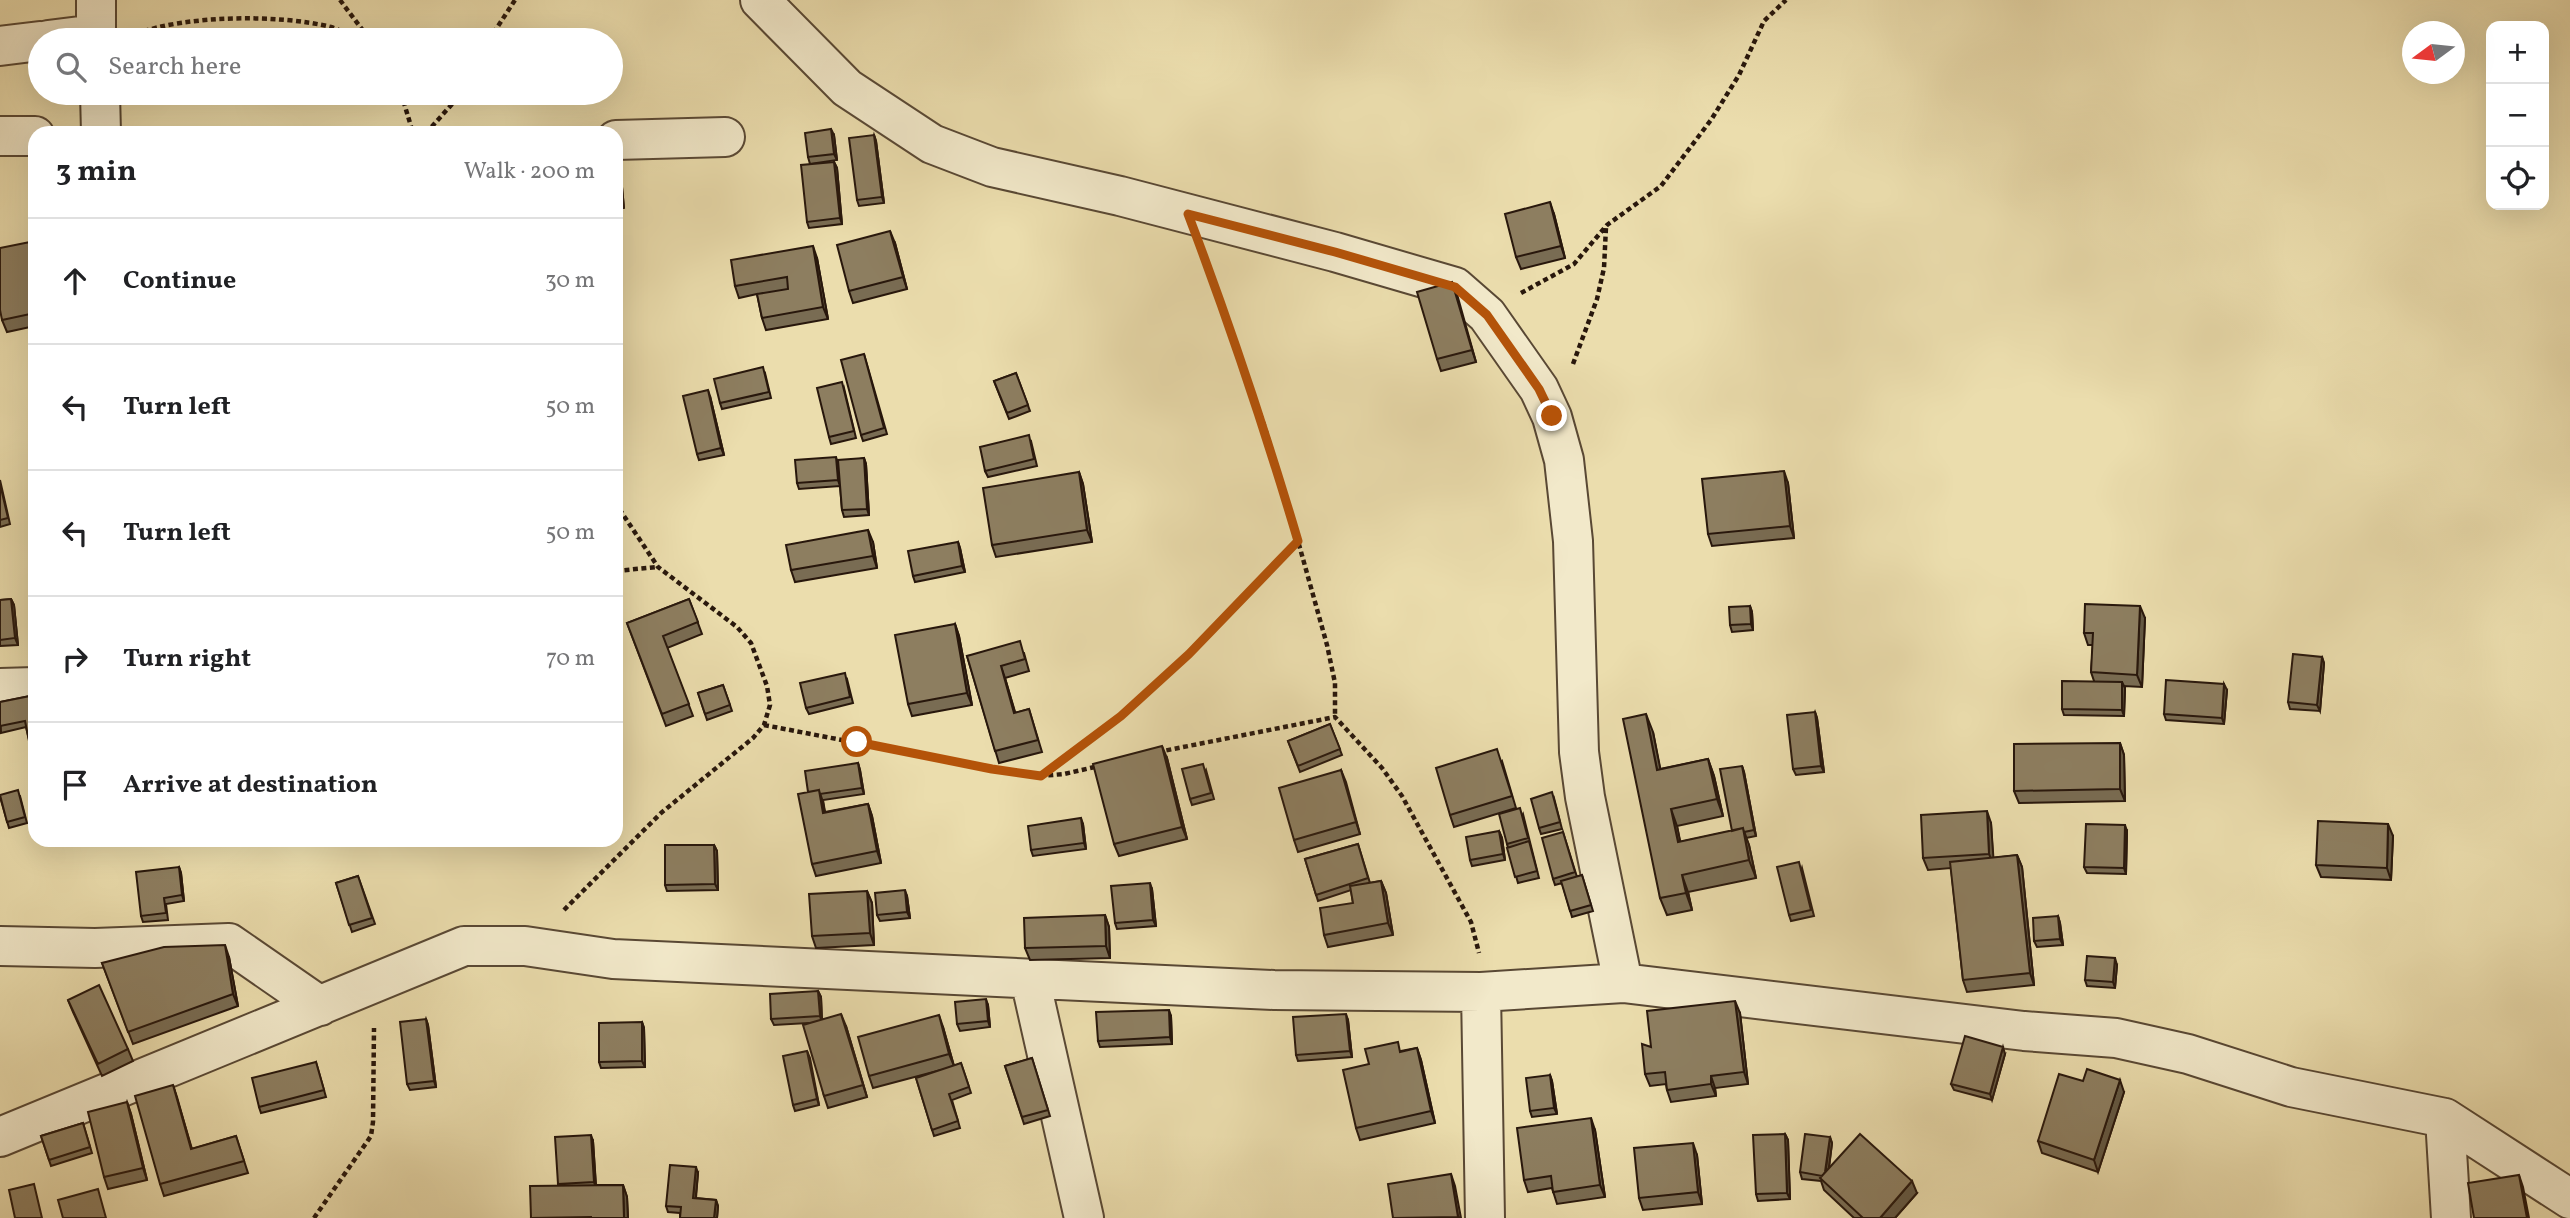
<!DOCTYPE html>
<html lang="en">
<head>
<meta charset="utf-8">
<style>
	:root { --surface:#fff; --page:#f6f6f6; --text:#202124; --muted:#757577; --line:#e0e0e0 }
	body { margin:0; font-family:Vollkorn,serif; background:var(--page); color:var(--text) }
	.controls { position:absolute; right:21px; top:21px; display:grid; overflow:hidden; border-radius:14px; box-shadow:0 7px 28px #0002 }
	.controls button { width:63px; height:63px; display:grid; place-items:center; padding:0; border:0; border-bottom:2px solid var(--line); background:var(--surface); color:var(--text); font:35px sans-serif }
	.compass { position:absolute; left:2402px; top:21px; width:63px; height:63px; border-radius:50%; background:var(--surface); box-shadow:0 7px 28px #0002; rotate:255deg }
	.stop { position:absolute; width:21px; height:21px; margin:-16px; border:5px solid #b45309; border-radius:50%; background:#fff }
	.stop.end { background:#b45309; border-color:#fff; box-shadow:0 2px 7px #0008 }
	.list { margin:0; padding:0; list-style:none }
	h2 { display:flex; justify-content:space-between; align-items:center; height:91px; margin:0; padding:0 28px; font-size:30px }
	h2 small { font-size:23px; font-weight:400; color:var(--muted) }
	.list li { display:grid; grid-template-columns:46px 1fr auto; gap:21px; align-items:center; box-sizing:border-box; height:126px; padding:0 28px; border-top:2px solid var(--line) }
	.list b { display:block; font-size:26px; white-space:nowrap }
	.list em { font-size:23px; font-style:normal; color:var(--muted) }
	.icon { flex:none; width:38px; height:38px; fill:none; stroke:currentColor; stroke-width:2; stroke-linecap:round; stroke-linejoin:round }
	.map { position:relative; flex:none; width:2570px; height:1218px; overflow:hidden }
	.search { position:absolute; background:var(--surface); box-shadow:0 7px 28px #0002; left:28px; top:28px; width:595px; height:77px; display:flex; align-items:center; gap:18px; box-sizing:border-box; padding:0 24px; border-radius:38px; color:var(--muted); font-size:26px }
	.panel { position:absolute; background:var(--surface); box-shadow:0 7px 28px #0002; left:28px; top:126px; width:595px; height:721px; border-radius:21px }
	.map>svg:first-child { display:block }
</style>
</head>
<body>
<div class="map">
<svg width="2570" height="1218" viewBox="0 0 2570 1218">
	<rect width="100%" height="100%" fill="#ebddad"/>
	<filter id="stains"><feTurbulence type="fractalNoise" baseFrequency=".00286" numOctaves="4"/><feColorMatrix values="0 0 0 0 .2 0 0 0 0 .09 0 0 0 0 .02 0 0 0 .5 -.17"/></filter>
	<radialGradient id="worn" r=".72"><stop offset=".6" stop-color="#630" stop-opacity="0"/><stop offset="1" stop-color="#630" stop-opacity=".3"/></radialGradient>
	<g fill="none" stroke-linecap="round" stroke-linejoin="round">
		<!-- minor casing -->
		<g stroke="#594834" stroke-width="42">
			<path id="minor" d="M96 0V40
				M760 0 847 88 932 144 992 167 1120 196 1335 252 1455 287 1487 315 1539 389 1552 417 1564 460 1573 541 1579 752 1585 797 1623 983
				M48 40 96 34
				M0 46 40 41
				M100 93 101 133
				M0 136H35
				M616 140 725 137
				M0 688 35 687
				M0 946 95 948 229 943 320 1006
				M1030 979 1084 1218
				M1481 992 1485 1218
				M2445 1118 2451 1218
				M0 1137 464 946H525L613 959 1274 990 1481 992 1623 983 2024 1031 2116 1038 2188 1054 2291 1087 2445 1118 2570 1199"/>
		</g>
		<!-- path -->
		<path stroke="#28170c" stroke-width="4.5" stroke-dasharray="5 3.5" stroke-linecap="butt" d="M340 0 370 40
			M136 34C185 15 279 14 331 27 341 30 351 36 361 40
			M489 40 515 0
			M401 93 413 133
			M426 133 454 102 459 93
			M1206 261 1265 428 1298 541 1327 645 1335 683V717
			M1521 293 1574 264 1607 225 1661 186 1711 120 1739 75 1764 21 1786 0
			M1573 364 1597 299 1604 268 1606 227
			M616 571 657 567
			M764 725 992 769 1041 776 1064 774 1099 766
			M1158 752 1335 717 1382 768 1402 796 1471 922 1479 953
			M1041 776 1121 716 1189 654 1297 542
			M564 910 661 813 753 738 764 725 770 705 767 686 751 643 737 627 658 567 616 504
			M314 1218 371 1136 373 1122 374 1028"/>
		<!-- minor -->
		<use href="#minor" stroke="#f2e9ca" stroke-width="38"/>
	</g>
	<!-- wall -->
	<path fill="#796c53" stroke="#28170c" stroke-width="2" d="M834 135 837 160 810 164 808 157Z
		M874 135 876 141 884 203 859 206 857 200Z
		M834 162 837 168 842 224 809 228 807 222Z
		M616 181 622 187 624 208 616 209Z
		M1554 214 1565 258 1521 269 1516 257Z
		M35 241V326L7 332 2 320Z
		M895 243 907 289 853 303 849 291Z
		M817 258 828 319 766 330 762 318 757 294 739 298 735 286Z
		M1452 282 1476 362 1441 371 1437 359Z
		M864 354 887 434 863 441 861 435Z
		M765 373 771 398 722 409 720 403Z
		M1016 373 1030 411 1009 419 994 381Z
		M844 388 856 438 831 444 829 437Z
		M710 396 724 455 699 460 697 454Z
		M1031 441 1037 466 988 477 985 471Z
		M864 458 866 464 869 515 844 517 842 510 840 486 799 489 797 483 838 464Z
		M1079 472 1083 484 1092 542 996 557 992 545Z
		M0 480 10 524 0 527Z
		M1788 483 1794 538 1712 546 1708 534Z
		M873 542 877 568 795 582 791 570Z
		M958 542 960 548 965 572 915 582 913 576Z
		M11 599 14 605 18 645 0 646V600Z
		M689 599 702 634 667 648 693 716 666 726 627 623Z
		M1750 606 1752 612 1753 630 1732 632 1730 625Z
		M2145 618 2142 687 2124 686 2125 688 2124 716 2064 715 2062 709 2094 681 2091 672 2093 645H2088L2084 633Z
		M955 624 959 636 972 705 912 716 908 704Z
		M1024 653 1029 671 1005 678 1015 713 1029 709 1042 752 999 763 967 656Z
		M2322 657 2324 663 2320 711 2290 709 2288 702Z
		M847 679 853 703 809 714 806 708Z
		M723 685 732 711 707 720 698 693Z
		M2227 690 2224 724 2166 720 2164 714Z
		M35 695V752H32L26 727 1 733 0 702Z
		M1815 712 1817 718 1824 772 1796 775 1793 769Z
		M1330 724 1342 755 1300 772 1288 741Z
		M1653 732 1660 769 1708 759 1714 776 1723 816 1677 826 1680 842 1732 831 1742 766 1744 772 1756 836 1746 838 1749 845 1756 878 1688 892 1692 910 1667 915 1660 898Z
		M2120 743 2124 755 2125 801 2019 803 2014 791Z
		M1167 758 1187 839 1119 856 1114 844Z
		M1502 761 1516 808 1454 827 1450 815Z
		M858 763 860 770 864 794 823 800 825 812 868 804 872 816 881 863 816 876 812 864 808 792Z
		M1206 770 1214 799 1192 805 1190 799Z
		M1341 770 1360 834 1298 852 1294 840Z
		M20 796 27 823 9 828 0 797Z
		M1554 798 1562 829 1541 834 1539 828Z
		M1523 814 1539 878 1518 883 1507 844Z
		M1991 823 1993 858 2017 855 2022 867 2034 985 1967 992 1963 980 1951 868 1928 870 1923 858Z
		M1083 824 1086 849 1033 856 1031 850Z
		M1499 831 1502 838 1505 860 1472 866 1470 860Z
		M2127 831 2126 874 2087 873 2084 867Z
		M1563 832 1577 877 1582 875 1593 911 1572 917 1562 883 1555 885 1553 879Z
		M2393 836 2391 880 2321 877 2316 865Z
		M429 840H442L430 844Z
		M1358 844 1370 883 1381 881 1386 893 1393 935 1328 947 1324 935 1353 903 1351 890 1318 901 1305 859Z
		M714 845 717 851 718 890 667 891 665 885Z
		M179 867 181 873 184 901 166 904 168 920 143 922 141 916Z
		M1802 868 1814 916 1791 921 1789 915Z
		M358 876 375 924 352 932 336 883Z
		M1152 889 1156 926 1117 929 1115 923Z
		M867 891 872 903 874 945 816 948 812 936Z
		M907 896 910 918 880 921 877 915Z
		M1105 915 1109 927 1110 958 1030 960 1025 948Z
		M2058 916 2060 923 2063 945 2037 947 2034 941Z
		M229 957 238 1006 133 1044 102 963Z
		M2117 965 2115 988 2087 986 2085 980Z
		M818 991 821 997 822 1019 846 1026 867 1097 828 1108 824 1096 808 1023 774 1025 771 1019Z
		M68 1000 128 1049 133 1061 102 1076 73 1012Z
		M988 1005 990 1027 960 1031 957 1024Z
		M1740 1013 1748 1084 1715 1088 1716 1096 1671 1102 1667 1090 1666 1084 1650 1086 1645 1074 1651 1047Z
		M1171 1016 1172 1044 1100 1047 1098 1041Z
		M426 1019 428 1025 436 1087 410 1090 407 1084Z
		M1348 1020 1352 1057 1298 1061 1296 1055Z
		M642 1022 644 1028 645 1067 601 1068 599 1062Z
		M943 1027 954 1066 961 1063 971 1093 952 1100 960 1128 934 1136 916 1078 941 1070 873 1088 869 1076Z
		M1417 1048 1421 1060 1435 1123 1360 1140 1356 1128 1369 1064 1401 1051Z
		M807 1051 819 1105 795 1111 793 1105Z
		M2005 1054 1992 1100 1954 1090 1951 1084Z
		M1032 1058 1050 1116 1024 1124 1005 1066Z
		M316 1062 326 1097 261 1113 259 1107Z
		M1550 1075 1552 1081 1557 1114 1532 1117 1530 1111Z
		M2083 1081 2124 1092 2098 1172 2042 1153 2038 1141Z
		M173 1085 192 1149 236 1136 248 1173 164 1196 160 1184Z
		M127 1102 131 1114 147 1180 108 1189 104 1177Z
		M83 1123 92 1153 51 1166 41 1136Z
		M1595 1130 1605 1197 1557 1204 1552 1188 1528 1192 1524 1180Z
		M1785 1134 1788 1140 1790 1199 1758 1201 1756 1194Z
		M1830 1137 1832 1143 1829 1168 1917 1193 1895 1218H1854L1824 1190 1821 1181 1802 1179 1800 1172Z
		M593 1141 596 1185H623L627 1197 628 1218H531L559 1186 558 1184Z
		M1697 1155 1702 1204 1643 1210 1639 1198Z
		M698 1173 696 1198 716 1200 718 1206 717 1218H680V1213L668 1212 666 1206Z"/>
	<!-- shaded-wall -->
	<path fill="#635843" stroke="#28170c" stroke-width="2" d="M831 129 834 135 837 160 834 154Z
		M874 135 876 141 884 203 882 197Z
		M834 162 837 168 842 224 840 218Z
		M620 181 622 187 624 208 622 202Z
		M1550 202 1554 214 1565 258 1561 246Z
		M890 231 895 243 907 289 903 277Z
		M813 246 817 258 828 319 823 307Z
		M1452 282 1457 294 1476 362 1472 350Z
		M616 339 619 383 616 374Z
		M708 390 710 396 724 455 721 448Z
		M836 457 838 464 840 486 838 480Z
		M864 458 866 464 869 515 867 509Z
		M1784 471 1788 483 1794 538 1790 526Z
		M1079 472 1083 484 1092 542 1087 530Z
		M868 530 873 542 877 568 873 556Z
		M958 542 960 548 965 572 962 566Z
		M11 599 14 605 18 645 15 638Z
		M1750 606 1752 612 1753 630 1751 624Z
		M2140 606 2145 618 2142 687 2137 675Z
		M955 624 959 636 972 705 967 693Z
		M2322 657 2324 663 2320 711 2317 705Z
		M1001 666 1005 678 1019 725 1014 713Z
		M2122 682 2125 688 2124 716 2122 710Z
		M2224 684 2227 690 2224 724 2222 718Z
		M1815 712 1817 718 1824 772 1821 766Z
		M1646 714 1653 732 1664 787 1657 770Z
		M2120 743 2124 755 2125 801 2120 789Z
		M1162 746 1167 758 1187 839 1182 827Z
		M1708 759 1714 776 1723 816 1717 799Z
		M858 763 860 770 864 794 862 788Z
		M1742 766 1744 772 1756 836 1754 830Z
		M1341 770 1346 782 1360 834 1356 822Z
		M819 790 823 802 827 825 823 813Z
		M868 804 872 816 881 863 877 851Z
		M1671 809 1677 826 1684 859 1678 842Z
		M1987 811 1991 823 1994 866 1989 854Z
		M1081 818 1083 824 1086 849 1084 843Z
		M2388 824 2393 836 2391 880 2387 868Z
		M2125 825 2127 831 2126 874 2124 868Z
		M1743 828 1749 845 1756 878 1749 860Z
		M1499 831 1502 838 1505 860 1503 854Z
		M714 845 717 851 718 890 715 884Z
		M2017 855 2022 867 2034 985 2030 973Z
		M179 867 181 873 184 901 182 895Z
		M1682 875 1688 892 1692 910 1686 893Z
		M1381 881 1386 893 1393 935 1388 923Z
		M1150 883 1152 889 1156 926 1153 920Z
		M905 890 907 896 910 918 907 912Z
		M867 891 872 903 874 945 870 933Z
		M1105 915 1109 927 1110 958 1106 946Z
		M2058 916 2060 923 2063 945 2060 939Z
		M225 945 229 957 238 1006 233 994Z
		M2115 958 2117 965 2115 988 2113 982Z
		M818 991 821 997 822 1023 820 1016Z
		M986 999 988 1005 990 1027 988 1021Z
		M1735 1001 1740 1013 1748 1084 1744 1072Z
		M1169 1010 1171 1016 1172 1044 1170 1037Z
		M841 1014 846 1026 867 1097 863 1085Z
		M1346 1014 1348 1020 1352 1057 1350 1051Z
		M939 1015 943 1027 954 1066 949 1054Z
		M426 1019 428 1025 436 1087 434 1081Z
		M642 1022 644 1028 645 1067 642 1061Z
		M2003 1047 2005 1054 1992 1100 1990 1094Z
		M1417 1048 1421 1060 1435 1123 1431 1111Z
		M807 1051 810 1058 819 1105 817 1099Z
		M1550 1075 1552 1081 1557 1114 1554 1108Z
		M1711 1076 1715 1088 1716 1096 1711 1084Z
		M2120 1080 2124 1092 2098 1172 2094 1160Z
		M173 1085 177 1097 195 1161 191 1149Z
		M127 1102 131 1114 147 1180 143 1168Z
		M1591 1118 1595 1130 1605 1197 1600 1185Z
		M1785 1134 1788 1140 1790 1199 1787 1193Z
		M591 1135 593 1141 596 1188 594 1182Z
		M1830 1137 1832 1143 1827 1182 1825 1176Z
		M1693 1143 1697 1155 1702 1204 1698 1192Z
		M696 1167 698 1173 695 1204 693 1198Z
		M1451 1174 1455 1186 1461 1218 1458 1217Z
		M2519 1175 2523 1187 2529 1218H2527Z
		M1912 1181 1917 1193 1895 1218H1880Z
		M623 1185 627 1197 628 1218H624Z
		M716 1200 718 1206 717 1218H714Z"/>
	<!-- building -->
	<path fill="#8d7e60" stroke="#28170c" stroke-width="2" d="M831 129 834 154 808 157 805 133Z
		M874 135 882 197 857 200 849 138Z
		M834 162 840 218 807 222 801 165Z
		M616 181H620L622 202 616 203Z
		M1550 202 1561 246 1516 257 1505 214Z
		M890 231 903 277 849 291 837 245Z
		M35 241V313L2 320 0 310V248Z
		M813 246 823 307 762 318 757 294 788 289 787 277 735 286 731 260Z
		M1452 282 1472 350 1437 359 1417 292Z
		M864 354 884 428 861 435 841 360Z
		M763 367 769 392 720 403 714 379Z
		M1016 373 1028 405 1007 413 994 381Z
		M842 382 854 431 829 437 817 388Z
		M708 390 721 448 697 454 683 396Z
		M1029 435 1034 459 985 471 980 447Z
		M836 457 838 480 797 483 795 460Z
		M864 458 867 509 842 510 838 460Z
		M1784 471 1790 526 1708 534 1702 479Z
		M1079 472 1087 530 992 545 983 488Z
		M0 484 8 518 0 520Z
		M868 530 873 556 791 570 786 545Z
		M958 542 962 566 913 576 908 551Z
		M11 599 15 638 0 640V600Z
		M689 599 698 622 663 636 689 704 662 714 627 623Z
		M2085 604 2140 606 2137 675 2091 672 2093 633H2084Z
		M1750 606 1751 624 1730 625 1729 607Z
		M955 624 967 693 908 704 895 635Z
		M1020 641 1025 659 1001 666 1014 713 1029 709 1038 740 995 751 967 656Z
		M2293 654 2322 657 2317 705 2288 702Z
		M845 673 850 697 806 708 800 683Z
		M2166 680 2224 684 2222 718 2164 714Z
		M2062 681 2122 682V710L2062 709Z
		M723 685 730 705 705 714 698 693Z
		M35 695V745L30 746 25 721 0 726V702Z
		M1815 712 1821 766 1793 769 1787 715Z
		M1646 714 1657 770 1708 759 1717 799 1671 809 1678 842 1743 828 1749 860 1682 875 1686 893 1660 898 1623 719Z
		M1330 724 1340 749 1298 766 1288 741Z
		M2120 743V789L2014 791V744Z
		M1162 746 1182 827 1114 844 1093 764Z
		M1497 749 1512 796 1450 815 1436 768Z
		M858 763 862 788 820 794 819 790 808 792 805 771Z
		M1203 764 1211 793 1190 799 1182 769Z
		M1742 766 1754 830 1744 832 1743 828 1732 831 1720 769Z
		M1341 770 1356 822 1294 840 1279 788Z
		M18 790 25 817 7 822 0 795Z
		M819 790 823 813 868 804 877 851 812 864 798 794Z
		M1552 792 1560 822 1539 828 1531 799Z
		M1520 808 1528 838 1507 844 1499 814Z
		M1987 811 1989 854 1923 858 1921 815Z
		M1081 818 1084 843 1031 850 1028 826Z
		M2318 821 2388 824 2387 868 2316 865Z
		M2086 824 2125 825 2124 868 2084 867Z
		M1499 831 1503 854 1470 860 1466 837Z
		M1563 832 1575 872 1553 879 1542 838Z
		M1529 841 1537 871 1515 877 1507 848Z
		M1358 844 1368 878 1316 895 1305 859Z
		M665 845H714L715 884 665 885Z
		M2017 855 2030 973 1963 980 1950 862Z
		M1799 862 1811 910 1789 915 1777 867Z
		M179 867 182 895 164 898 166 913 141 916 136 872Z
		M1582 875 1591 905 1570 911 1561 881Z
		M358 876 372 918 349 925 336 883Z
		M1381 881 1388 923 1324 935 1320 908 1353 903 1350 886Z
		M1150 883 1153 920 1115 923 1111 886Z
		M905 890 907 912 877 915 875 893Z
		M867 891 870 933 812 936 809 894Z
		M1105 915 1106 946 1025 948 1024 918Z
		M2058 916 2060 939 2034 941 2033 918Z
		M225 945 233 994 128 1032 102 963 164 947Z
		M2087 956 2115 958 2113 982 2085 980Z
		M99 985 128 1049 98 1064 68 1000Z
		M818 991 820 1016 771 1019 770 994Z
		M986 999 988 1021 957 1024 955 1002Z
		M1735 1001 1744 1072 1711 1076V1084L1667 1090 1665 1072 1645 1074 1642 1044 1651 1047 1647 1011Z
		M1169 1010 1170 1037 1098 1041 1096 1012Z
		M841 1014 863 1085 824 1096 803 1025Z
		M1346 1014 1350 1051 1296 1055 1293 1017Z
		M939 1015 949 1054 869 1076 858 1037Z
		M426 1019 434 1081 407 1084 400 1022Z
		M642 1022V1061L599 1062V1023Z
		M1965 1036 2003 1047 1990 1094 1951 1084Z
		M1398 1042 1400 1052 1417 1048 1431 1111 1356 1128 1343 1070 1369 1064 1365 1049Z
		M807 1051 817 1099 793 1105 783 1056Z
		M1032 1058 1048 1110 1022 1117 1005 1066Z
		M316 1062 324 1090 259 1107 252 1078Z
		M961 1063 969 1087 949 1094 958 1121 932 1130 916 1078Z
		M2087 1069 2120 1080 2094 1160 2038 1141 2059 1074 2083 1081Z
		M1550 1075 1554 1108 1530 1111 1526 1078Z
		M173 1085 191 1149 236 1136 244 1161 160 1184 135 1096Z
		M127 1102 143 1168 104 1177 88 1112Z
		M1591 1118 1600 1185 1553 1192 1551 1176 1524 1180 1517 1128Z
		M83 1123 90 1147 49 1160 41 1136Z
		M1785 1134 1787 1193 1756 1194 1753 1135Z
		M1805 1134 1830 1137 1825 1172 1822 1176 1800 1172Z
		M1860 1134 1912 1181 1880 1218H1863L1820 1178Z
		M591 1135 594 1182 558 1184 555 1137Z
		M1693 1143 1698 1192 1639 1198 1634 1148Z
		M670 1165 696 1167 693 1198 716 1200 714 1218H680L681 1207 666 1206Z
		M1451 1174 1458 1217 1393 1218 1388 1184Z
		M2519 1175 2527 1218H2474L2468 1183Z
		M34 1184 42 1218H15L9 1190Z
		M623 1185 624 1218H591V1217L531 1218 530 1186Z
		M98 1189 106 1218H63L58 1200Z"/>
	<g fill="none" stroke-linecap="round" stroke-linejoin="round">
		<!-- route -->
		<path stroke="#b45309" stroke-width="9" d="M857 742 992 769 1041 776 1121 716 1189 654 1298 541C1265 430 1229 322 1188 214L1335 252 1455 287 1487 315 1539 389 1552 416"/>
	</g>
	<rect width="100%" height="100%" filter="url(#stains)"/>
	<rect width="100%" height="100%" fill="url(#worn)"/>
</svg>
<div class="controls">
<button>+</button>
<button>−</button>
<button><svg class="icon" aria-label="locate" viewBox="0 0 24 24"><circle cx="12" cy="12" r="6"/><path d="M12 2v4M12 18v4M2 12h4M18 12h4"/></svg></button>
</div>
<svg class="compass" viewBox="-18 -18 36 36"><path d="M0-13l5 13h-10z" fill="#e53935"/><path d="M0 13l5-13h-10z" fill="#757577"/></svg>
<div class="stop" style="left:857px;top:742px"></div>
<div class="stop end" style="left:1552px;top:416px"></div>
<div class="search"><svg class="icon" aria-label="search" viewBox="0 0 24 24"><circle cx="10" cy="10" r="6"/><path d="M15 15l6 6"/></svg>Search here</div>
<section class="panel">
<h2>3 min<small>Walk · 200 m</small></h2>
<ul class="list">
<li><svg class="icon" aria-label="ahead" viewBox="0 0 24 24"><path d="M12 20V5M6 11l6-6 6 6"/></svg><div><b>Continue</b></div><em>30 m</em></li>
<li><svg class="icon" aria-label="left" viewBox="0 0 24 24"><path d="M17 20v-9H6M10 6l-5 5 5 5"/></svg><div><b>Turn left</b></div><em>50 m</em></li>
<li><svg class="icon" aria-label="left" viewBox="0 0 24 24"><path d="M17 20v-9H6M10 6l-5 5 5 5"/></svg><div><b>Turn left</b></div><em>50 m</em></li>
<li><svg class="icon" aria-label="right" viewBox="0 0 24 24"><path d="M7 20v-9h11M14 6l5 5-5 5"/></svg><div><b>Turn right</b></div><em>70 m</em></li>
<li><svg class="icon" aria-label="arrive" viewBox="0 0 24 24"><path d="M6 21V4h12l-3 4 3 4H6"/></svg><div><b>Arrive at destination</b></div></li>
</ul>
</section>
</div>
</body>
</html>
